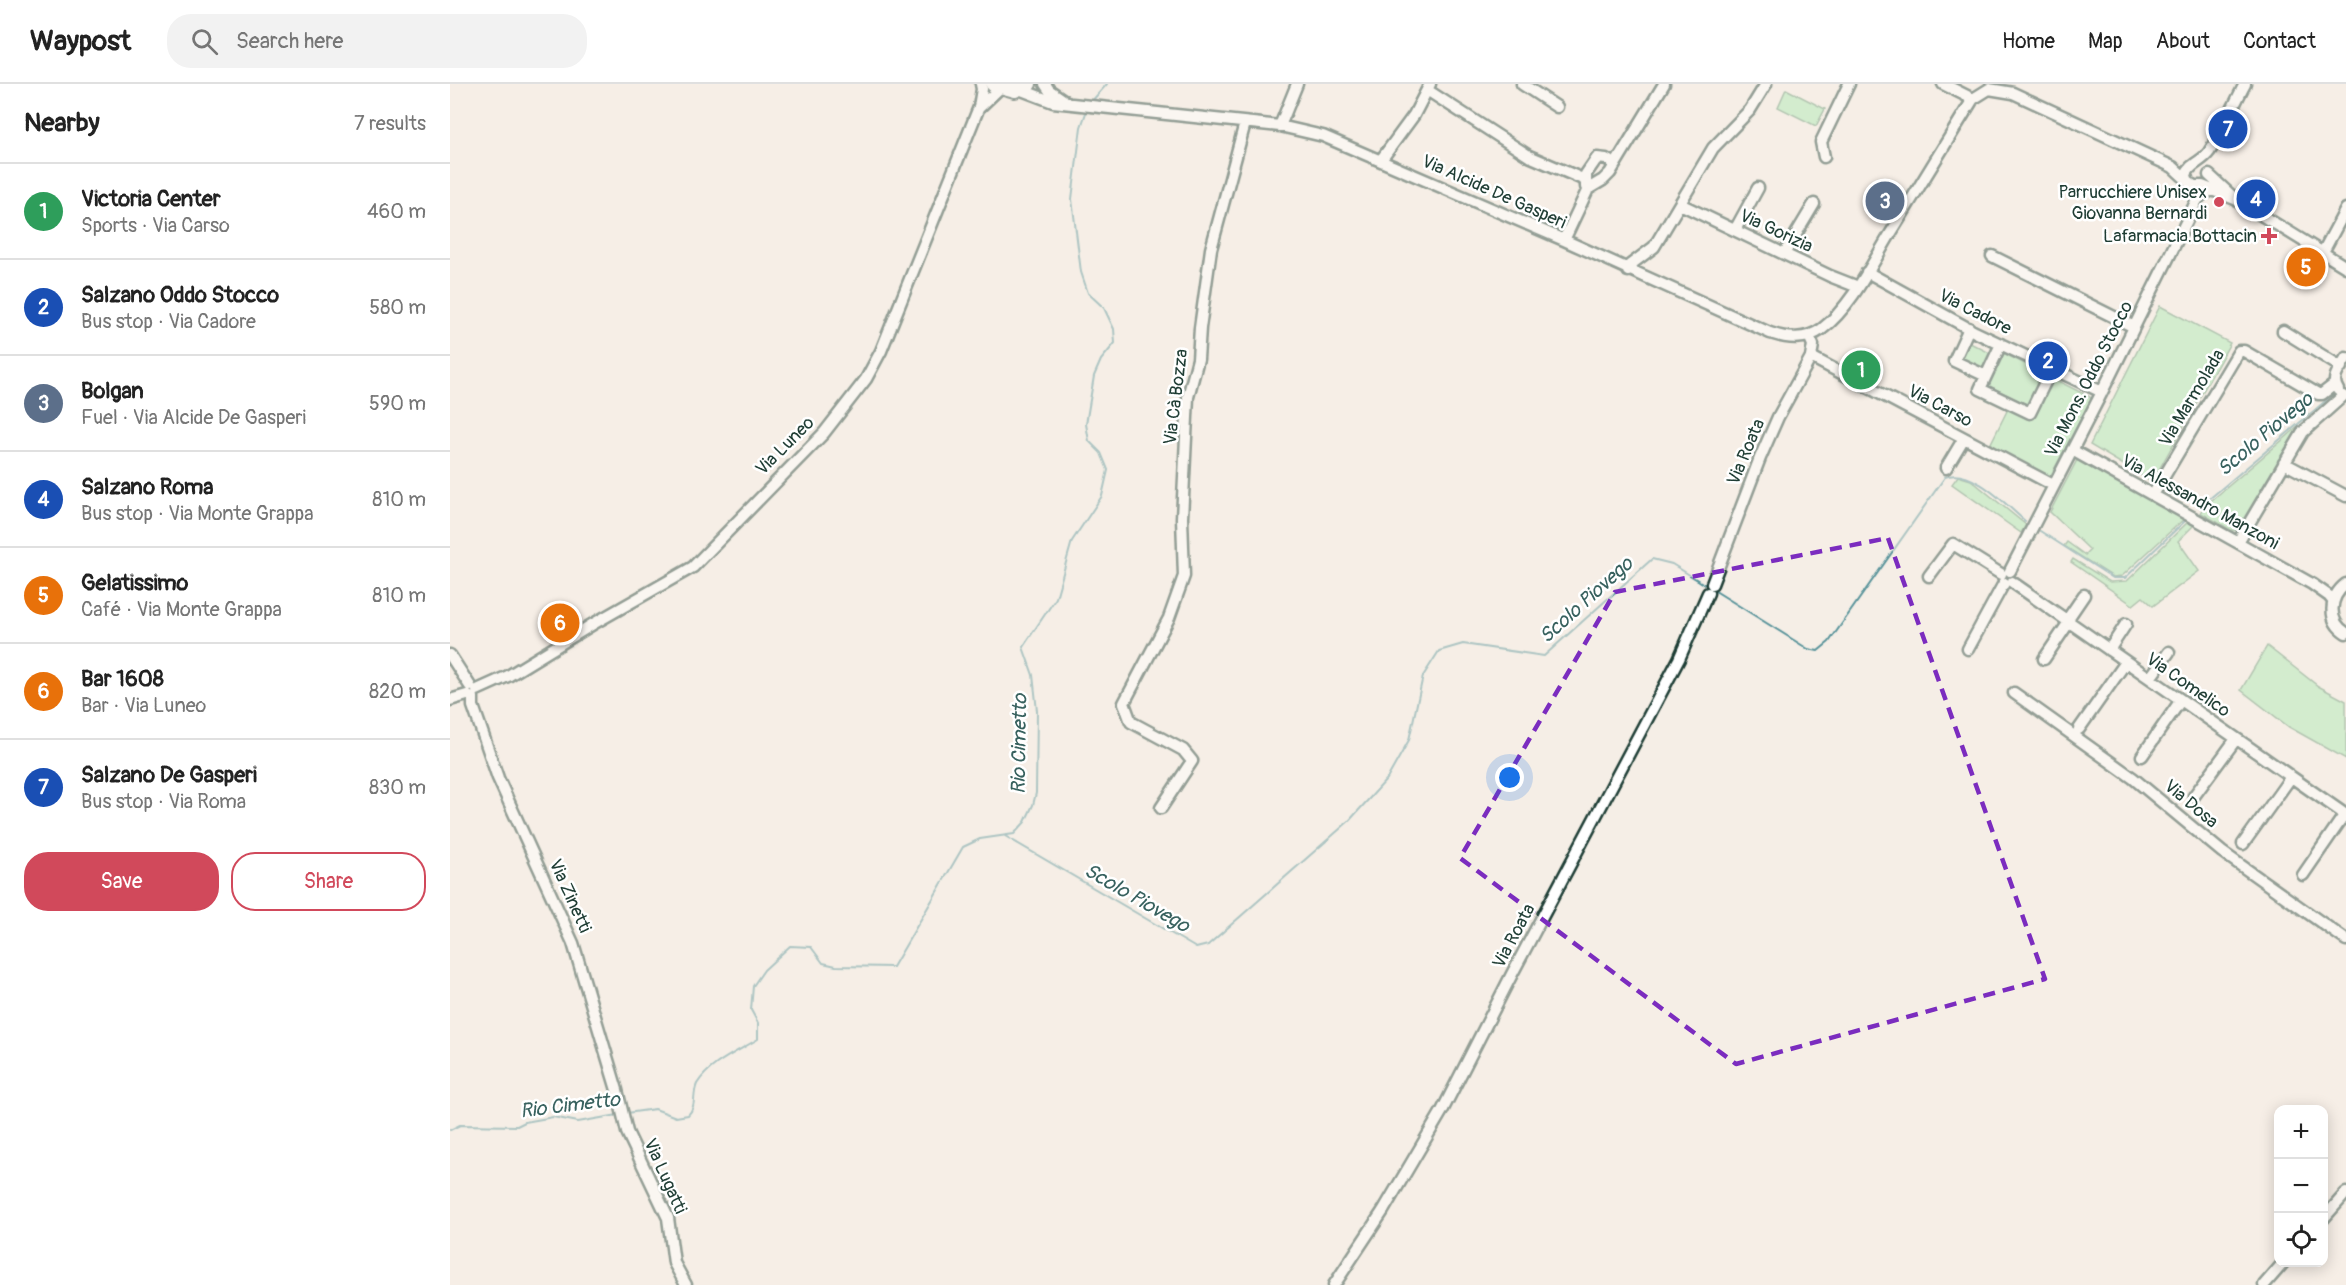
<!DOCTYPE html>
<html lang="en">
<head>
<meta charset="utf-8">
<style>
	:root { --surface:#fff; --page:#f2f2f2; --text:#222; --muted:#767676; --line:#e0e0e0; --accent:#d1495b }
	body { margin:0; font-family:Pangolin,sans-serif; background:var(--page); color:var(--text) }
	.controls { position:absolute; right:18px; bottom:18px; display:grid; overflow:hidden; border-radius:12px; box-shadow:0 3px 15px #0003 }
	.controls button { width:54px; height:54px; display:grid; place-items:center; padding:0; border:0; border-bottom:2px solid var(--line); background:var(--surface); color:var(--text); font:30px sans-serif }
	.you { position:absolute; left:1060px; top:694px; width:21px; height:21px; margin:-15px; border:4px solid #fff; border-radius:50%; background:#1a73e8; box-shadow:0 0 0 9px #1a73e833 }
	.badge { display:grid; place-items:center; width:39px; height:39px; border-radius:50%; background:var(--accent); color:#fff; font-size:20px; font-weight:700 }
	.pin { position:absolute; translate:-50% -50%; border:3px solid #fff; box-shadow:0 2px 6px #0006 }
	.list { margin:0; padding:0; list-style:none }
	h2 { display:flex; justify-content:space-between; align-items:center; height:78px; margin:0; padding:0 24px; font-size:26px }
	h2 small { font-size:20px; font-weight:400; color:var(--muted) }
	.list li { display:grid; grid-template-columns:39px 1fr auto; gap:18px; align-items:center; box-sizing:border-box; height:96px; padding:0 24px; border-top:2px solid var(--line) }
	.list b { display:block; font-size:22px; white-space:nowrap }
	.list p { margin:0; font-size:20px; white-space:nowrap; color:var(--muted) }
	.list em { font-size:20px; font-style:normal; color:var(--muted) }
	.actions { display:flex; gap:12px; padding:18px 24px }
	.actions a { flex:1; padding:14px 0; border:2px solid var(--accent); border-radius:24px; text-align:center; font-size:21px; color:var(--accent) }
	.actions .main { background:var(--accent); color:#fff }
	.icon { flex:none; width:33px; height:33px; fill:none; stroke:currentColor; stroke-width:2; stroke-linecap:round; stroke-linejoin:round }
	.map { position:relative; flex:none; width:1896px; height:1201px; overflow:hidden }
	header { display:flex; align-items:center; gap:36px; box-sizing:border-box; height:84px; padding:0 30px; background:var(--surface); border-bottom:2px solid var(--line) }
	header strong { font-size:28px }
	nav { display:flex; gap:33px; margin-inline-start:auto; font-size:21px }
	.search { width:420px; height:54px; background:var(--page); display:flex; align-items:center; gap:15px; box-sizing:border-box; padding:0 21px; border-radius:24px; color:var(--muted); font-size:22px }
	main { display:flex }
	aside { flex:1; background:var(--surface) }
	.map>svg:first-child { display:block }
</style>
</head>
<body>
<header>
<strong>Waypost</strong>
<div class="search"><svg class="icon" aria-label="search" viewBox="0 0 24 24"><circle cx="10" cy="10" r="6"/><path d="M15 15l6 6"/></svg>Search here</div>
<nav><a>Home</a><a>Map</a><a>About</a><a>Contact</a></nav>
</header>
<main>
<aside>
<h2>Nearby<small>7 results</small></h2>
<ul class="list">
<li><span class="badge" style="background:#2e9e5b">1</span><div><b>Victoria Center</b><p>Sports · Via Carso</p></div><em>460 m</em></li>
<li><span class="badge" style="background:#1a4fb4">2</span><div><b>Salzano Oddo Stocco</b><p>Bus stop · Via Cadore</p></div><em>580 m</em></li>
<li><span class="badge" style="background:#5c6f8a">3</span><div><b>Bolgan</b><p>Fuel · Via Alcide De Gasperi</p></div><em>590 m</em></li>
<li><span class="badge" style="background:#1a4fb4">4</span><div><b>Salzano Roma</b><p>Bus stop · Via Monte Grappa</p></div><em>810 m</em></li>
<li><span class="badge" style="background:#e8710a">5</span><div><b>Gelatissimo</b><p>Café · Via Monte Grappa</p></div><em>810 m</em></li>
<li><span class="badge" style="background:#e8710a">6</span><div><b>Bar 1608</b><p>Bar · Via Luneo</p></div><em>820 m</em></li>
<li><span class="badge" style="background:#1a4fb4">7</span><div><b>Salzano De Gasperi</b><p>Bus stop · Via Roma</p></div><em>830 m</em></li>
</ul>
<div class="actions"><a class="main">Save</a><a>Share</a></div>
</aside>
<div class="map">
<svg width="1896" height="1201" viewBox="0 0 1896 1201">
	<rect width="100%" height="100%" fill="#f5eee6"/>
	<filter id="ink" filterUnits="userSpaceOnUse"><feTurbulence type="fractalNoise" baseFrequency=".0167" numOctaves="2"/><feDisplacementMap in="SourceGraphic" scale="12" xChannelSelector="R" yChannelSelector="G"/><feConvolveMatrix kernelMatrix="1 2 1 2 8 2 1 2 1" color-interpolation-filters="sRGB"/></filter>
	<g filter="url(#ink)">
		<!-- green -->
		<path fill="#a8e9b2" stroke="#649373" stroke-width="1.5" d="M1336 5 1375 25 1366 42 1328 23Z
			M1710 222 1780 259 1702 398 1640 361Z
			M1518 258 1542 270 1534 287 1510 274Z
			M1553 269 1595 290 1580 322 1537 301Z
			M1600 293 1640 313 1641 316 1600 393 1540 361 1558 325 1579 335Z
			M1849 342 1787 446 1783 447 1751 429 1755 422Z
			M1627 376 1653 391 1655 389 1735 434 1672 492 1663 493 1614 462 1617 458 1635 471 1640 466 1600 428Z
			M1508 392 1521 396 1576 441 1571 449 1502 400Z
			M1740 436 1746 439 1728 457 1749 487 1703 522 1693 513 1683 521 1621 478 1623 475 1660 498 1677 497Z
			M1817 562 1868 602 1896 617V675L1839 643 1791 606Z"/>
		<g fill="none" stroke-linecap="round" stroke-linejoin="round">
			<!-- stream -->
			<path stroke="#59939a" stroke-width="2" d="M641 18 657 0
				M1752 421 1885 309
				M1590 447 1663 494H1675L1737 435
				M555 752 746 864 758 861 899 737 937 695 959 656 973 592 989 567 1013 560 1094 572 1202 475 1222 480 1358 565 1368 567 1379 558 1495 393C1522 383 1556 421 1575 437
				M177 1029 205 1025 226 1033 238 1031C247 1022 242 1011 247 1000 260 979 287 968 308 955V939L301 926 303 902 314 886 340 862 361 863 373 879 386 882 443 883 513 763 530 755 564 750 575 738 583 721 586 709 587 627 583 591 573 563 606 514 622 457 652 412 658 386 651 369 639 357 636 340 644 292 651 276 665 259 664 245 654 224 638 209 631 188 622 115 631 43 637 26
				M0 1046 10 1041 67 1042 75 1038 103 1033 128 1038 168 1031"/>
			<!-- minor casing -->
			<g stroke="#1f3d34" stroke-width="15">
				<path id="minor" d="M595 0 599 6 615 17
					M1072 0 1107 23
					M1493 0 1523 15
					M569 5 603 18 830 42 873 52 1114 156 1320 249C1338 255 1355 257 1372 245 1400 224 1421 182 1439 152 1467 107 1495 61 1523 15L1539 5 1563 9 1723 83 1737 96
					M977 6 1079 72 1135 96
					M530 23 551 3
					M830 42 847 0
					M1374 73 1371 58 1399 0
					M931 76 964 31 980 0
					M1759 91 1785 115 1896 183
					M1136 103V90L1147 74 1156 75 1165 80
					M1785 115 1752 102H1744L1738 98 1736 91C1739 80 1752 78 1759 68 1773 47 1783 22 1795 0
					M1230 120 1380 192 1408 203
					M1285 146 1308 104
					M1114 156 1138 105 1153 96 1160 89 1214 0
					M1873 168 1896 125
					M1334 170 1364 120
					M1542 172 1684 243
					M1178 187 1180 181 1204 163 1263 64 1300 26 1316 0
					M1417 188 1525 248 1652 308
					M1519 244 1504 277 1536 292
					M1833 247 1891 283
					M1551 260 1530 305 1580 329 1602 284
					M1361 273 1603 401
					M1888 306C1880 294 1890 285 1896 274
					M1622 366 1862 500 1879 512 1883 517
					M1834 379 1896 412
					M1496 384 1514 354
					M1703 411 1789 267H1794L1868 310H1872L1885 300
					M1788 458 1853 348 1893 312
					M1560 487 1651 310 1746 118 1750 112 1762 106
					M1479 492 1503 460 1551 490
					M1562 498 1896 731
					M1262 500 1310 374 1328 333 1361 273 1363 261 1359 252
					M1896 500C1879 513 1877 537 1896 549
					M1617 536 1634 511
					M1518 565 1554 499
					M1659 566 1676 540
					M0 571 20 602
					M1594 575 1619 538
					M1700 594 1719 568
					M27 606 58 592 143 540 243 483 374 349 416 295 431 267 529 23 532 5 531 0
					M1564 609 1683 694 1772 768 1896 856
					M23 613V622L29 639 48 694 123 859 167 1006 177 1048 218 1134 224 1179 236 1201
					M0 616 17 611
					M1629 645 1676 578
					M1692 672 1731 616
					M1744 712 1786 655
					M711 724 742 677 733 666 681 638 674 619 719 534 734 492 732 434 738 313 748 275 750 244 761 165 795 39
					M1793 760 1841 693
					M1853 791 1895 730
					M1874 1134 1896 1109
					M884 1201 933 1127 992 1027 1062 890 1229 575 1258 509
					M1814 1201 1834 1178"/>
			</g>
			<!-- major casing -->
			<g stroke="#1f3d34" stroke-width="18">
				<path id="major" d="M543 0 565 6 579 0"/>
			</g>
			<!-- minor -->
			<use href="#minor" stroke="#fff" stroke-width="10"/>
			<!-- major -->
			<use href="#major" stroke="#fff" stroke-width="14"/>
		</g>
	</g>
	<!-- marked area -->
	<path d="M0 0H1896V1201H0ZM1438 454 1595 895 1286 980 1010 774 1165 508Z" fill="#f5eee6" fill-opacity=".55" fill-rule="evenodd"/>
	<path fill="none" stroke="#7b2cbf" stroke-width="4.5" stroke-dasharray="12 8" stroke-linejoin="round" d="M1438 454 1595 895 1286 980 1010 774 1165 508Z"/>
	<!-- markers -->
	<g fill="#d1495b" stroke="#fff" stroke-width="2">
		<circle cx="1769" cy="118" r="6"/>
		<path d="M1816 143h6v6h6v6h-6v6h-6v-6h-6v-6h6z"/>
	</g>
	<g text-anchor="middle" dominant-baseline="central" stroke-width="5" stroke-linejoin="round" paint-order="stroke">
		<!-- street labels -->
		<g font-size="18" fill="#1f3d34" stroke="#fff">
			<text transform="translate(1044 108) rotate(24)">Via Alcide De Gasperi</text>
			<text transform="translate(1326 147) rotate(25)">Via Gorizia</text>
			<text transform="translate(1525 228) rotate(27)">Via Cadore</text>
			<text transform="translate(1639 295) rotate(-63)">Via Mons. Oddo Stocco</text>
			<text transform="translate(726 313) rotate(-83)">Via Cà Bozza</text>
			<text transform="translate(1742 314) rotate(-59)">Via Marmolada</text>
			<text transform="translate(1490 322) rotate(28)">Via Carso</text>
			<text transform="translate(335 362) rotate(-45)">Via Luneo</text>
			<text transform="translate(1296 368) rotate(-67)">Via Roata</text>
			<text transform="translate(1750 418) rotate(29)">Via Alessandro Manzoni</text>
			<text transform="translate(1738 601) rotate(35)">Via Comelico</text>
			<text transform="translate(1741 720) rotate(40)">Via Dosa</text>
			<text transform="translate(120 812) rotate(66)">Via Zinetti</text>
			<text transform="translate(1064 852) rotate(-62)">Via Roata</text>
			<text transform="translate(215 1092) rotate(66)">Via Lugatti</text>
		</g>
		<!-- poi labels -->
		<g font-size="18" fill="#1f3d34" stroke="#fff" text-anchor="end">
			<text x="1757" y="108">Parrucchiere Unisex<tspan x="1757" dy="21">Giovanna Bernardi</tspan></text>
			<text x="1807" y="152">Lafarmacia.Bottacin</text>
		</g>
		<!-- water labels -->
		<g font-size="20" font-style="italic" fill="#37615e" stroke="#fff">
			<text transform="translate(1815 350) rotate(-40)">Scolo Piovego</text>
			<text transform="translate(1136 516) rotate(-42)">Scolo Piovego</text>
			<text transform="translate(569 660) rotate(-89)">Rio Cimetto</text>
			<text transform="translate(687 814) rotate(30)">Scolo Piovego</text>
			<text transform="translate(120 1021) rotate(-7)">Rio Cimetto</text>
		</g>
	</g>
</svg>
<div class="controls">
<button>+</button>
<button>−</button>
<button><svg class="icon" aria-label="locate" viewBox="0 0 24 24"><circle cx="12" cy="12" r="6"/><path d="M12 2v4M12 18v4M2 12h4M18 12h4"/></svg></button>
</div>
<div class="you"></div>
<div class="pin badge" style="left:1411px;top:286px;background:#2e9e5b">1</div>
<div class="pin badge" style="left:1598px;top:277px;background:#1a4fb4">2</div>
<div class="pin badge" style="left:1435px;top:117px;background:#5c6f8a">3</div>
<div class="pin badge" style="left:1806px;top:115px;background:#1a4fb4">4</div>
<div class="pin badge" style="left:1856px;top:183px;background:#e8710a">5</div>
<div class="pin badge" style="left:110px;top:539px;background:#e8710a">6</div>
<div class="pin badge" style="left:1778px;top:45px;background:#1a4fb4">7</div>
</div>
</main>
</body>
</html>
